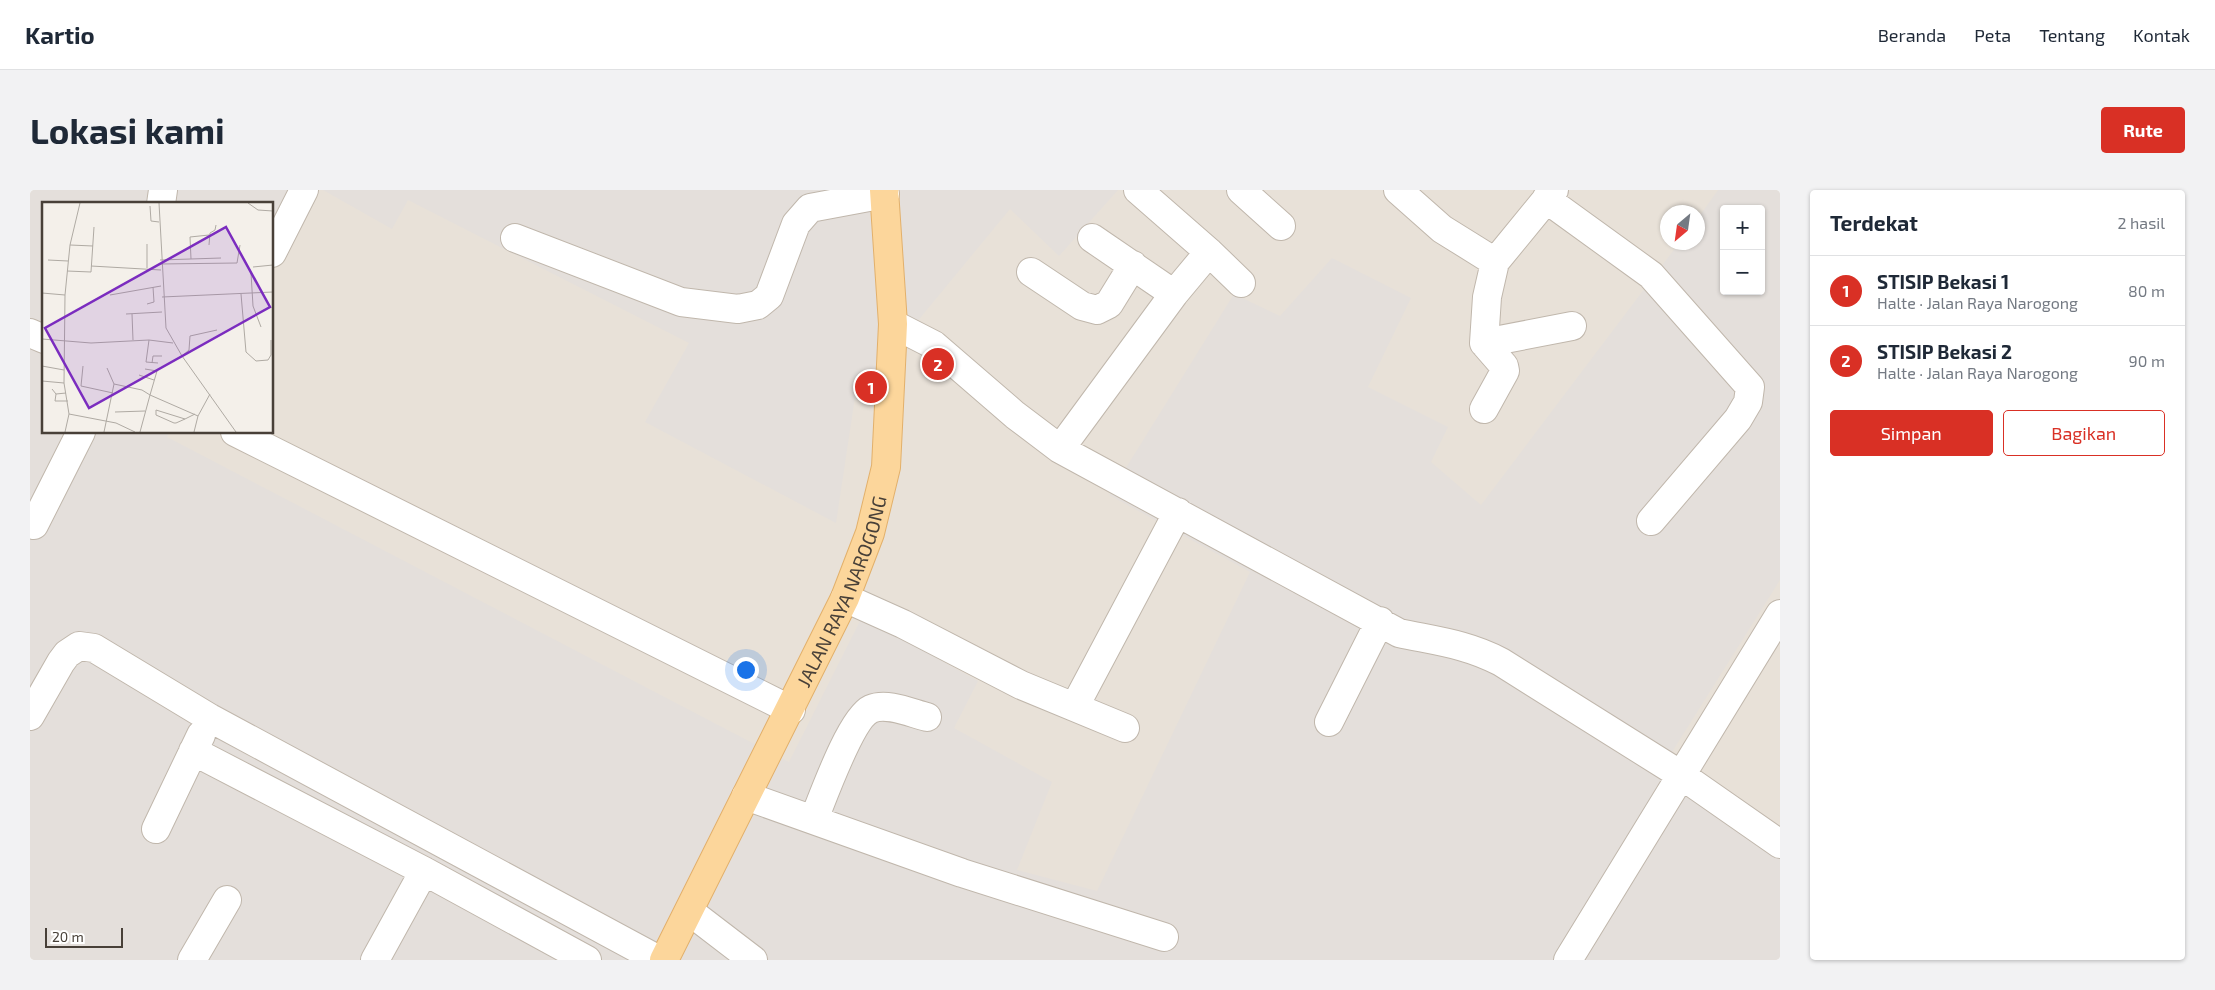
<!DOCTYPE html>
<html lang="id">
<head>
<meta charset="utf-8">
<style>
	:root { --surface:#fff; --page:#f2f2f3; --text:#1f2937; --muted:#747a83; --line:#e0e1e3; --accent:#d93025 }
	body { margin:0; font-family:"Exo 2",sans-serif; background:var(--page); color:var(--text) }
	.controls { position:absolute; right:15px; top:15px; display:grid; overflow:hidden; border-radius:5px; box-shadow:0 1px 4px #0004 }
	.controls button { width:45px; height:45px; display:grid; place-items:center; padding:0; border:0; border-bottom:1px solid var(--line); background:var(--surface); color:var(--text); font:25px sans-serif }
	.compass { position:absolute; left:1630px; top:15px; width:45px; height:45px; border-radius:50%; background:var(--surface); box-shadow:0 1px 4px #0004; rotate:209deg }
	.scale { position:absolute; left:15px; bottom:12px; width:78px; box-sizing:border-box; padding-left:5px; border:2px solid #484038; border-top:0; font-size:14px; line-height:18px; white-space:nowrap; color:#484038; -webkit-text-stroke:4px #fff; paint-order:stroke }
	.you { position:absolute; left:715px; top:479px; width:18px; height:18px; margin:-12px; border:4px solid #fff; border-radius:50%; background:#1a73e8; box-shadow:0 0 0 8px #1a73e833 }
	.badge { display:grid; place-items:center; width:32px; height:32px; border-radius:50%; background:var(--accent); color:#fff; font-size:16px; font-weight:700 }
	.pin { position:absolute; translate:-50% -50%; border:2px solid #fff; box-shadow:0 1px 5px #0006 }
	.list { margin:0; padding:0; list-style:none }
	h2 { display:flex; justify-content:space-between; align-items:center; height:65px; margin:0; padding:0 20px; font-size:21px }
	h2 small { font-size:16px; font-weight:400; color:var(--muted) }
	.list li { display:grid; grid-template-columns:32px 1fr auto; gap:15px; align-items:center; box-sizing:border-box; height:70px; padding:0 20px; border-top:1px solid var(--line) }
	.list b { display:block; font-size:19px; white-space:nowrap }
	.list p { margin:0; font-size:16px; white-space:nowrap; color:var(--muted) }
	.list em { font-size:16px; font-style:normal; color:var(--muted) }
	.actions { display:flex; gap:10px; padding:15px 20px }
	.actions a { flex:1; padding:11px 0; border:1px solid var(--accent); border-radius:5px; text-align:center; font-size:18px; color:var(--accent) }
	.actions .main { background:var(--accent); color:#fff }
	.map { position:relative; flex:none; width:1750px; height:770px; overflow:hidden; border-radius:5px }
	header { display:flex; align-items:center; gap:30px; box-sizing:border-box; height:70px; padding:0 25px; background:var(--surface); border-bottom:1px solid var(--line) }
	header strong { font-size:24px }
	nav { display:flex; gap:28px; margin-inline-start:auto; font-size:18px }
	.intro { display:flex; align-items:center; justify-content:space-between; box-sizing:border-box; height:120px; padding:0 30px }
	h1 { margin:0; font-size:35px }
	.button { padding:12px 22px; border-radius:5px; background:var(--accent); color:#fff; font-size:18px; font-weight:700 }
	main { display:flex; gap:30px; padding:0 30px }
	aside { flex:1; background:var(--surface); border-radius:5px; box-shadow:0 1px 4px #0004 }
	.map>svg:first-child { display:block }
</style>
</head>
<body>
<header>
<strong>Kartio</strong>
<nav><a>Beranda</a><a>Peta</a><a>Tentang</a><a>Kontak</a></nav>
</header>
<div class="intro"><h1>Lokasi kami</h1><a class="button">Rute</a></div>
<main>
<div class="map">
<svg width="1750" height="770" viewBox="0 0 1750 770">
	<rect width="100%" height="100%" fill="#f4f0ea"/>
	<!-- residential -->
	<path fill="#e8e1d8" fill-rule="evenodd" d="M0 0H1750V770H0ZM14 14H242V242H14ZM1694 19H1731V101H1694ZM1638 22H1668V52H1638Z"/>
	<!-- industrial -->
	<path fill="#e4dfdb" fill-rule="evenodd" d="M0 0H262L243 39 242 14H14V242L139 243 137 247 759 572 832 427 948 491 924 538 1022 592 987 680 1067 701 1220 382 1079 305 1204 104 1250 126 1302 68 1381 108 1338 197 1418 237 1401 272 1451 315 1649 53 1668 52V28L1688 0H1750V390L1637 570 1750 657V770H0ZM1694 19H1731V101H1694Z
		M293 0H1088L1029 66 980 19 825 207 806 333 615 232 659 153 378 10 362 39Z"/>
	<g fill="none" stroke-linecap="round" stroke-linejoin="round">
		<!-- minor casing -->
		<g stroke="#c0b7ac" stroke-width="30">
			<path id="minor" d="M1108 0 1179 62
				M1211 0 1251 36
				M1368 0 1412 39 1465 72 1524 0
				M1516 9 1621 85 1720 197 1718 212 1708 229 1621 331
				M131 14 133 0
				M485 48 651 112 708 119 728 115 739 106 766 34 780 18 855 4
				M242 63 274 0
				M1001 82 1052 116 1067 120 1079 114 1103 75
				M1144 104 1179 62 1211 93
				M863 134 904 155 985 225 1030 259 1369 443C1406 451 1437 454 1471 472L1651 585 1750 654
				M0 143 14 149
				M1454 153 1542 136
				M1454 219 1475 181 1474 176 1454 153 1457 107 1465 72
				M205 242 761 520
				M1030 259 1144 104 1062 48
				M4 335 51 242
				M815 408 873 434 991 495 1095 538
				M1045 516 1148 322
				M0 526 31 472 37 464 49 456 64 458 180 528 629 770
				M1299 532 1350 431
				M163 561 394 681 557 770
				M716 606 932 683 1134 747
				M784 629C793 607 821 528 841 519 857 512 881 523 897 527
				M126 639 171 545
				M659 721 723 770
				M162 770 197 710
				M345 770 394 681
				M1538 770 1750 424"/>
		</g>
		<!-- major casing -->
		<g stroke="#e2b06b" stroke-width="30">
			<g id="major">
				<path id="s1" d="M634 770 815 408 840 343 856 277 863 134 854 0"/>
			</g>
		</g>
		<!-- minor -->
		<use href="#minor" stroke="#fff" stroke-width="28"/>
		<!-- major -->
		<use href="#major" stroke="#fcd69b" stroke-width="28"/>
	</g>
	<g text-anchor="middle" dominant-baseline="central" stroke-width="4.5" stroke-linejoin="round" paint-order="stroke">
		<!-- street labels -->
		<g font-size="19" fill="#484038" stroke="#fff">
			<text stroke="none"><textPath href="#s1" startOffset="410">JALAN RAYA NAROGONG</textPath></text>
		</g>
	</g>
	<!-- overview -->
	<g transform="translate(12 12)">
		<rect width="231" height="231" fill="#f4f0ea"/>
		<path fill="none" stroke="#afaaa3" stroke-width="1" d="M117 1 124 126 140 154 194 230M206 1 216 8 231 9M108 4 109 19 117 20M28 43 51 44M167 43 168 31 173 28 174 23M149 57 148 35 167 33M6 58 26 59M118 58 179 56M118 62 195 61 198 43M49 64 119 68M211 65 231 63M105 66V42M25 69 49 70 52 25M209 71 211 104 219 125M0 91 23 93M199 92 204 150 214 159 226 158 229 153V138M68 93 119 84M120 95 231 90M105 102 112 100 111 85M84 112 120 110M90 112 91 138M0 137 49 141 107 138 131 141M107 138 104 160 116 161M140 154 147 148 148 134 175 128M110 161 111 154H120M0 164 22 168M41 164 39 184 71 191M65 166 72 182M97 173 112 178M0 179 22 181M10 187 14 192 24 191M14 192 13 199H26M73 210 103 209M27 212 74 221 93 230M143 217 114 208V213L132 221H134L143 217 153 212M23 230 27 212 22 181 23 93 28 43 38 1M62 230 72 182 100 188 108 193 115 169 103 167M98 230 108 193 156 214 168 192M152 230 156 214"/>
		<path fill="#7b2cbf" fill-opacity="0.15" stroke="#7b2cbf" stroke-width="2.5" d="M184 25 228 105 47 206 3 126Z"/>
		<rect width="231" height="231" fill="none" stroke="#484038" stroke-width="2.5"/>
	</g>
</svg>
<div class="controls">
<button>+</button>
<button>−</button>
</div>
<svg class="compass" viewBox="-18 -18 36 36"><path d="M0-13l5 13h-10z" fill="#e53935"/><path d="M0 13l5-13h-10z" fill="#747a83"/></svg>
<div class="scale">20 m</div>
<div class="you"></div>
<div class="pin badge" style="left:841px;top:197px">1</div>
<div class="pin badge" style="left:908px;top:174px">2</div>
</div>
<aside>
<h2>Terdekat<small>2 hasil</small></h2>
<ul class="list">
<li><span class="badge">1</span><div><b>STISIP Bekasi 1</b><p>Halte · Jalan Raya Narogong</p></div><em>80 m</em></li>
<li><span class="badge">2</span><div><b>STISIP Bekasi 2</b><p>Halte · Jalan Raya Narogong</p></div><em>90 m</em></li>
</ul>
<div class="actions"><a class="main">Simpan</a><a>Bagikan</a></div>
</aside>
</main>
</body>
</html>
